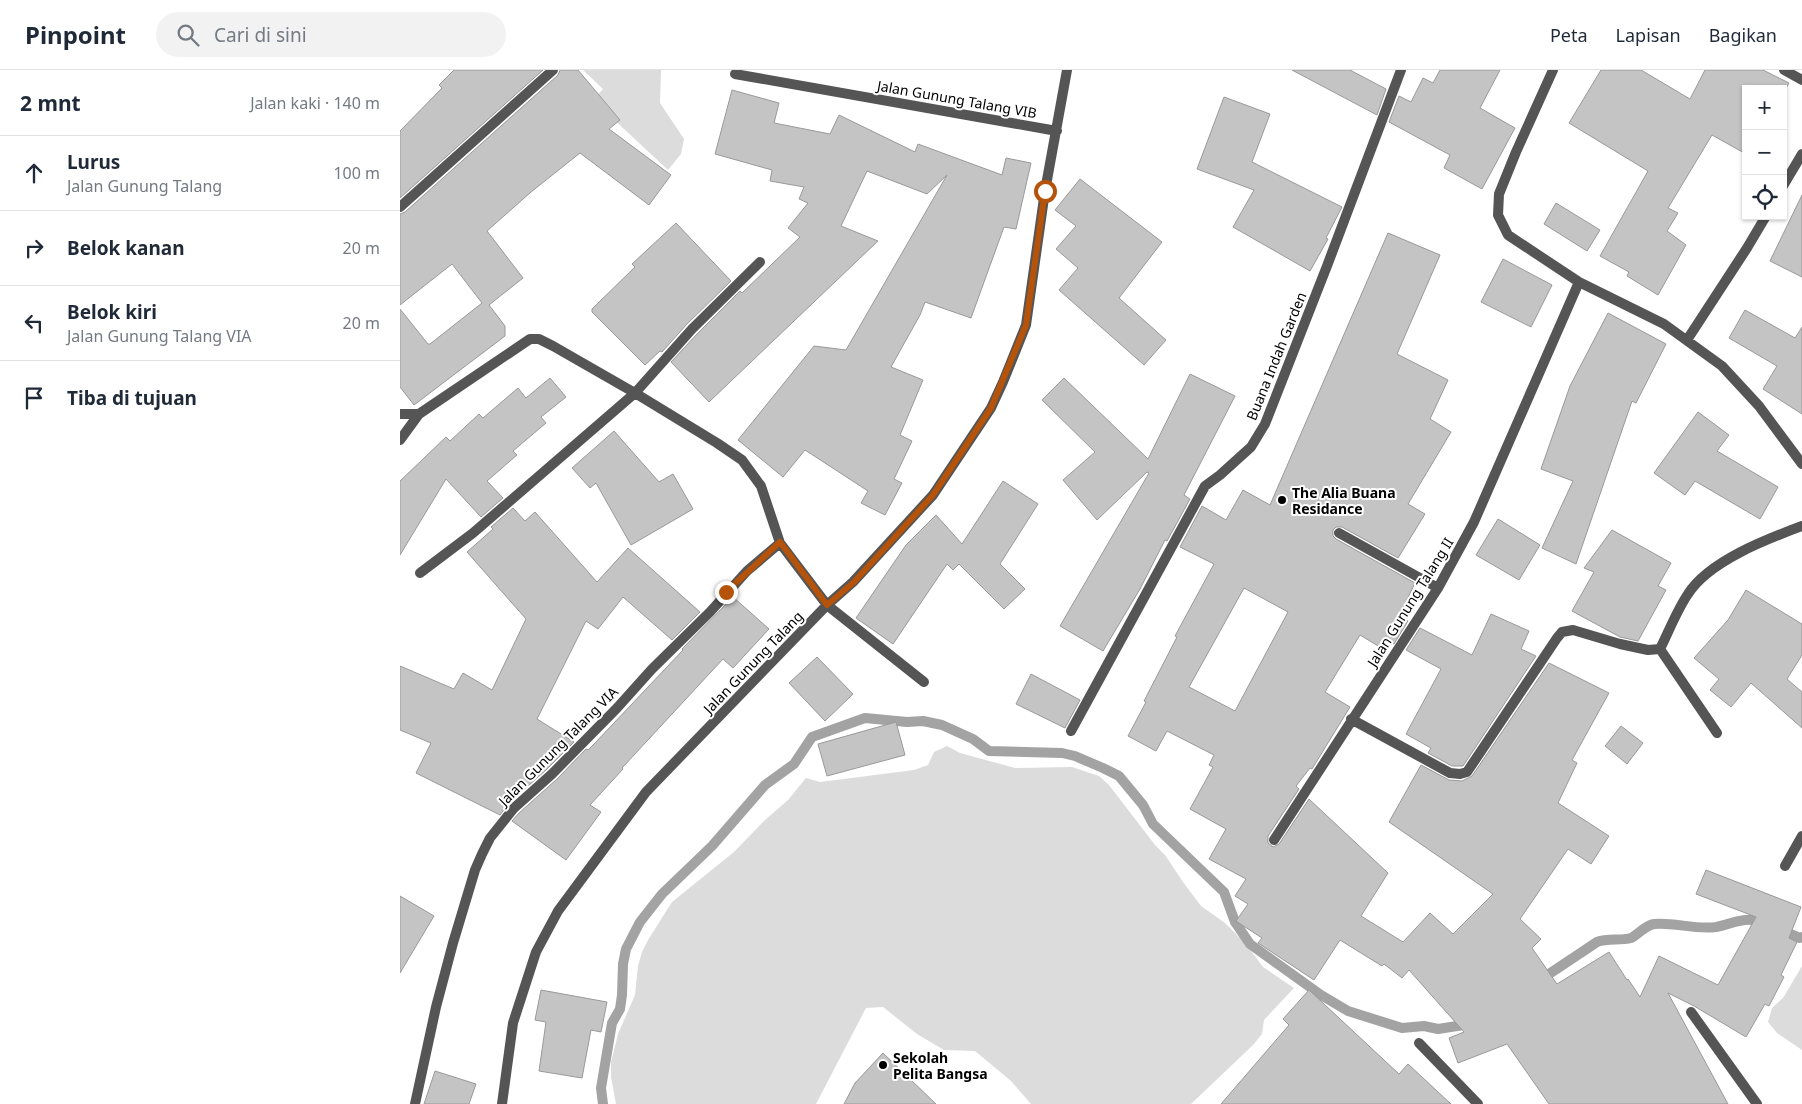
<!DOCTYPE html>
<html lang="id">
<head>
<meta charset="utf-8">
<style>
	:root { --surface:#fff; --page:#f2f2f3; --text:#1f2937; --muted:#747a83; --line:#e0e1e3 }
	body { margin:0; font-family:"Noto Sans",sans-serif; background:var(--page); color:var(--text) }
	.controls { position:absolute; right:15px; top:15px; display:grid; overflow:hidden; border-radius:0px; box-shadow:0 1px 4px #0004 }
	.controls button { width:45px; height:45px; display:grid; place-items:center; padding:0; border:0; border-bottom:1px solid var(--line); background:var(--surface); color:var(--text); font:25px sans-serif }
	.stop { position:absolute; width:15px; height:15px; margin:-11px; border:4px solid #b45309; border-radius:50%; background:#fff }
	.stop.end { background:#b45309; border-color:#fff; box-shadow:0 1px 5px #0008 }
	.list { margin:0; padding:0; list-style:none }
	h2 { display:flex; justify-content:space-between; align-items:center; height:65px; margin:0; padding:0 20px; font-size:21px }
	h2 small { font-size:16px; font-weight:400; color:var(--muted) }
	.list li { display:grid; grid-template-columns:32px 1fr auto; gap:15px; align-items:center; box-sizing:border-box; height:75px; padding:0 20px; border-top:1px solid var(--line) }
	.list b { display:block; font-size:19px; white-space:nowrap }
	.list p { margin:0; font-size:16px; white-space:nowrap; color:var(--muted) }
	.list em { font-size:16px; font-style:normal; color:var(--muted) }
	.icon { flex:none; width:28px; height:28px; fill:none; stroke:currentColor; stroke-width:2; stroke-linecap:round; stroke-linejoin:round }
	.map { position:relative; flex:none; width:1402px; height:1034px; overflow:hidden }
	header { display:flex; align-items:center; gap:30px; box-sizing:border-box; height:70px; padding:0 25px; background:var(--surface); border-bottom:1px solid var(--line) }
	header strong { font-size:24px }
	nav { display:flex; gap:28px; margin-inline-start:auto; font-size:18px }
	.search { width:350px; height:45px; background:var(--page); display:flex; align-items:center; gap:12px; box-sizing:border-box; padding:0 18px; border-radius:28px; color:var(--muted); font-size:19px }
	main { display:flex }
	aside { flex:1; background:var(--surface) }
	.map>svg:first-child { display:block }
</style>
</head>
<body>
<header>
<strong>Pinpoint</strong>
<div class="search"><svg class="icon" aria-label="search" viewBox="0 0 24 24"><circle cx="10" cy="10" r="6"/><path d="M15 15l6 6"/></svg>Cari di sini</div>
<nav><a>Peta</a><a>Lapisan</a><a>Bagikan</a></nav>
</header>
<main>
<aside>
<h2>2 mnt<small>Jalan kaki · 140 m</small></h2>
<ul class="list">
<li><svg class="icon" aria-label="ahead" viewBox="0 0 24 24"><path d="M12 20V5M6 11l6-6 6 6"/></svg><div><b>Lurus</b><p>Jalan Gunung Talang</p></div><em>100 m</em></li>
<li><svg class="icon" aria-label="right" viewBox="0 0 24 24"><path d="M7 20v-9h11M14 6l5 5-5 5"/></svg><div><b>Belok kanan</b></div><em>20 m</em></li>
<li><svg class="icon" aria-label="left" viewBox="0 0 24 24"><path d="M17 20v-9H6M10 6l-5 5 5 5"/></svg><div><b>Belok kiri</b><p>Jalan Gunung Talang VIA</p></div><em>20 m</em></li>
<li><svg class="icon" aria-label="arrive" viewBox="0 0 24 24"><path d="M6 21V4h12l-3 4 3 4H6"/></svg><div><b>Tiba di tujuan</b></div></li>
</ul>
</aside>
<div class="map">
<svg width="1402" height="1034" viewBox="0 0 1402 1034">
	<rect width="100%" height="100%" fill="#fff"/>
	<!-- green -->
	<path fill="#dcdcdc" d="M183 0H261L260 33 284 69 281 84 268 100 193 30 203 19Z
		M547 676 560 683 615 698 672 697 699 706 709 715 755 775 765 785 783 812 801 836 825 853 846 874 863 897 894 918 864 950 862 964 853 975 791 1034H631L611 1011 575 981 544 980 517 964 483 937 466 938 416 1034H216L211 1007V992L218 964 235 925 238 896 242 882 248 870 272 832 334 782 365 750 388 730 406 708 420 712 514 700 528 695 534 682Z
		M1402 896V980L1377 963 1368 952 1372 938 1383 928Z"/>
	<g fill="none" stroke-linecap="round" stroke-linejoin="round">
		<!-- stream -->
		<path stroke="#a3a3a3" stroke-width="10" d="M1140 910 1197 872C1208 868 1220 871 1231 868 1239 864 1244 856 1254 854 1274 852 1295 860 1316 857 1328 855 1341 848 1353 850 1369 853 1385 862 1400 868L1402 867
			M203 1034 201 1018 212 953 220 939 222 925 223 894 226 879 240 852 262 824 312 776 365 715 394 694 412 667 465 648 507 652 523 651 542 655 573 669 589 681 662 683 675 686 703 698 719 706 743 735 753 754 824 822 835 852 850 874 921 925 948 941 1002 958 1024 956 1038 959 1070 954"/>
	</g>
	<!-- building -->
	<path fill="#c4c4c4" stroke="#999" fill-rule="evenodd" d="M54 0H143L0 128V61L42 18 39 15Z
		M160 0H178L220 50 209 59 271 105 249 135 180 83 131 122 87 161 123 208 89 235 105 256V266L14 335 0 317V239L28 274H30L82 233 52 194 0 235V144L5 142 158 5Z
		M892 0H950L986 19 977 45Z
		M1040 0H1100L1080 38 1115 58 1082 119 1044 98 1050 85 989 52 999 26 1011 32 1023 8 1033 13Z
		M1201 0H1241L1290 29 1305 0H1363L1389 13 1383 24V19H1346V84L1312 65 1268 138 1278 143 1267 161 1286 175 1258 225 1227 206 1229 202 1200 186 1248 101 1169 53Z
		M332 20 379 33 374 53 430 64 439 45 515 82 518 74 602 105 606 88 631 93 616 159 604 157 571 248 525 232 520 245 491 297 523 310 500 365 512 371 494 409 502 413 485 445 461 433 468 421 405 380 383 407 338 370 414 276 446 280 547 105 527 124 467 101 441 156 478 171 309 332 271 292 297 264 340 221 342 223 400 167 388 158 408 133 399 129 404 117 370 111 372 100 315 84Z
		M824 27 870 44 852 92 942 137 926 168 928 169 910 201 833 157 854 120 797 99Z
		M680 109 762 172 719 228 766 270 744 295 659 220 678 198 656 179 676 156 655 140Z
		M1402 125V207L1370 191Z
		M1156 133 1200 160 1187 181 1144 154Z
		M276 153 331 211 287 254 262 282 260 281 245 295 192 242V239L235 197 232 194Z
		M988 163 1040 185 997 284 1048 310 1030 349 1051 362 1008 434 1025 444 998 488 942 457H936L933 460V466L936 469 1015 513 999 546 1008 551 994 574 988 571 983 579 960 565 925 622 950 637 912 699 910 698 896 716 899 719 868 766V773L873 777 879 774 909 729 988 803 961 846 1003 872 1030 843 1053 864 1093 824 989 752 1021 695 1049 710 1062 711 1072 706 1149 593 1209 623 1172 690 1177 693 1158 733 1209 766 1191 794 1168 779 1120 849 1141 869 1132 878 1157 914 1209 882 1227 910 1228 909 1240 927 1259 886 1318 915 1356 847 1296 824 1306 800 1401 837 1389 868 1397 872 1381 905 1384 907 1369 936 1365 934 1346 967 1294 936 1268 923 1328 1034H1149L1107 974 1058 993 1049 968 1064 962 1009 900 1002 908 984 894 982 896 940 870 914 910 858 873 862 868 836 851 848 834 835 826 846 809 809 789 826 759 790 739 813 697 809 695 814 685 767 661 756 681 728 666 746 632 744 631 777 567 775 566 814 494 780 477 802 436 826 450 843 420 870 435ZM844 518 888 542 835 641 789 617Z
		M1103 189 1152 215 1131 257 1081 232Z
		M1345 240 1395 268 1402 257V344L1363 319 1377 296 1329 268Z
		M1208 243 1266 274 1236 333 1232 331 1176 494 1142 478 1173 411 1141 399 1170 316Z
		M790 304 835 326 784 425 790 429 767 471 765 470 740 519 703 581 660 556 749 403 747 402 697 450 663 410 695 382 642 330 664 308 748 389Z
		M150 308 166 327 141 347 146 353 113 381 117 385 87 411 103 428 81 447 46 409 0 485V411L46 367 50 371 79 344 83 348 118 318 126 328Z
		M1298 342 1329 365 1317 381 1378 417 1360 449 1295 411 1285 425 1254 403Z
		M214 361 259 412 273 404 293 439 231 475 196 413 190 418 172 398Z
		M603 411 638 434 600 494 625 519 604 539 559 494 553 500 547 494 493 574 456 548 506 475 536 445 562 474Z
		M113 438 125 451 135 442 197 512 228 478 300 542 272 570 223 527 198 559 186 551 137 649 174 672 147 699 109 733 100 745 16 703 31 673 0 660V596L54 619 63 603 92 620 126 549 67 482 93 459 91 457Z
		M1098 449 1140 475 1119 510 1076 485Z
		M1212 460 1271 493 1258 516 1266 520 1238 571 1220 567 1172 541 1194 502 1184 498Z
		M1346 520 1402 554V585L1387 609 1402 622V658L1351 613 1331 637 1310 620 1319 609 1294 588 1328 550Z
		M333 527 369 559 333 598 323 589 222 698 223 699 190 735 201 742 166 790 112 751 119 743 157 709 186 679 188 680 195 673 283 580 282 579Z
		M1091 544 1129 561 1121 579 1136 586 1063 696H1052L1028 683 1031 678 1006 664 1041 599 1006 580 1020 558 1072 585Z
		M417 587 453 624 425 651 389 613Z
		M631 604 680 630 665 658 616 634Z
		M496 652 505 685 427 706 418 674Z
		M1221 656 1243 673 1227 694 1205 676Z
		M0 826 34 846 0 903Z
		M141 920 207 932 201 962 191 960 182 1008 139 1001 146 952 135 950Z
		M909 920 999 1004 1008 994 1051 1034H821L889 955 883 949Z
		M483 983 536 1034H444L455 1013Z
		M35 1001 76 1014 69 1034H24Z"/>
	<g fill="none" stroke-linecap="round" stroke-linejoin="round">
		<!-- lane -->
		<path stroke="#555" stroke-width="10" d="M1385 796 1402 766"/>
		<!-- street -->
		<path stroke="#555" stroke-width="10" d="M1153 0 1116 82 1099 124 1098 145 1108 165 1179 212 1264 254 1322 296 1359 336 1402 394
			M1384 0 1402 10
			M335 4 657 61
			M1383 116 1402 84
			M0 137 153 0
			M1287 270 1347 178 1366 146
			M0 344H19
			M0 370 19 344 130 269H139L153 276 235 323 317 373 342 390 361 416 380 473 427 535 524 612
			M939 463 1038 518
			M20 503 73 463 235 323 292 259 360 192
			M1260 579 1317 663
			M951 649 1050 703 1060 704 1067 702 1157 568 1162 562 1173 560 1220 574 1248 580 1260 579C1269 561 1277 540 1288 524 1309 491 1367 469 1402 456
			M671 661 805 416 820 405 851 377 865 354 927 196 1001 0
			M874 770 1038 518 1074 452 1179 212
			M1291 942 1357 1034
			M1019 973 1078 1034
			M15 1034 36 937 53 873 75 800 82 784 90 768 114 738 152 704 217 638 252 599 310 542 347 501 380 473
			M102 1034 113 953 136 882 158 841 246 722 427 535 453 512 533 425 591 338 603 312 626 255 645 121 667 0"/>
	</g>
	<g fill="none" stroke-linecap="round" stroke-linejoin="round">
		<!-- route -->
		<path stroke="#b45309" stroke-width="6" d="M326 522 380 472 427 535 454 512 533 425 591 338 626 255 645 121"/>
	</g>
	<!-- markers -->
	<g fill="#000" stroke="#fff" stroke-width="2">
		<circle cx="882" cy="430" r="5"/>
		<circle cx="483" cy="995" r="5"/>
	</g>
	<g text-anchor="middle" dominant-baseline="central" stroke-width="4" stroke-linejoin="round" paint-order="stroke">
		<!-- street labels -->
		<g font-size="14" fill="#000" stroke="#fff">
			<text transform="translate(557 29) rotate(10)">Jalan Gunung Talang VIB</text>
			<text transform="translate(876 286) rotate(-68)">Buana Indah Garden</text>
			<text transform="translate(1010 532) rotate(-58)">Jalan Gunung Talang II</text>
			<text transform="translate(353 592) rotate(-46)">Jalan Gunung Talang</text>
			<text transform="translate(158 676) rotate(-45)">Jalan Gunung Talang VIA</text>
		</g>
		<!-- poi labels -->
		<g font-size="14" font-weight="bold" fill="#000" stroke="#fff" text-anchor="start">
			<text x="892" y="422">The Alia Buana<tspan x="892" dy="16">Residance</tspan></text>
			<text x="493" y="987">Sekolah<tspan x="493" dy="16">Pelita Bangsa</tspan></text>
		</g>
	</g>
</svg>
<div class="controls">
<button>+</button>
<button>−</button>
<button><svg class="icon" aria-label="locate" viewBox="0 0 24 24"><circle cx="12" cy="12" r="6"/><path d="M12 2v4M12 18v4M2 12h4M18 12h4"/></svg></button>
</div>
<div class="stop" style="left:645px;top:121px"></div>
<div class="stop end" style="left:326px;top:522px"></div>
</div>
</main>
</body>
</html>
